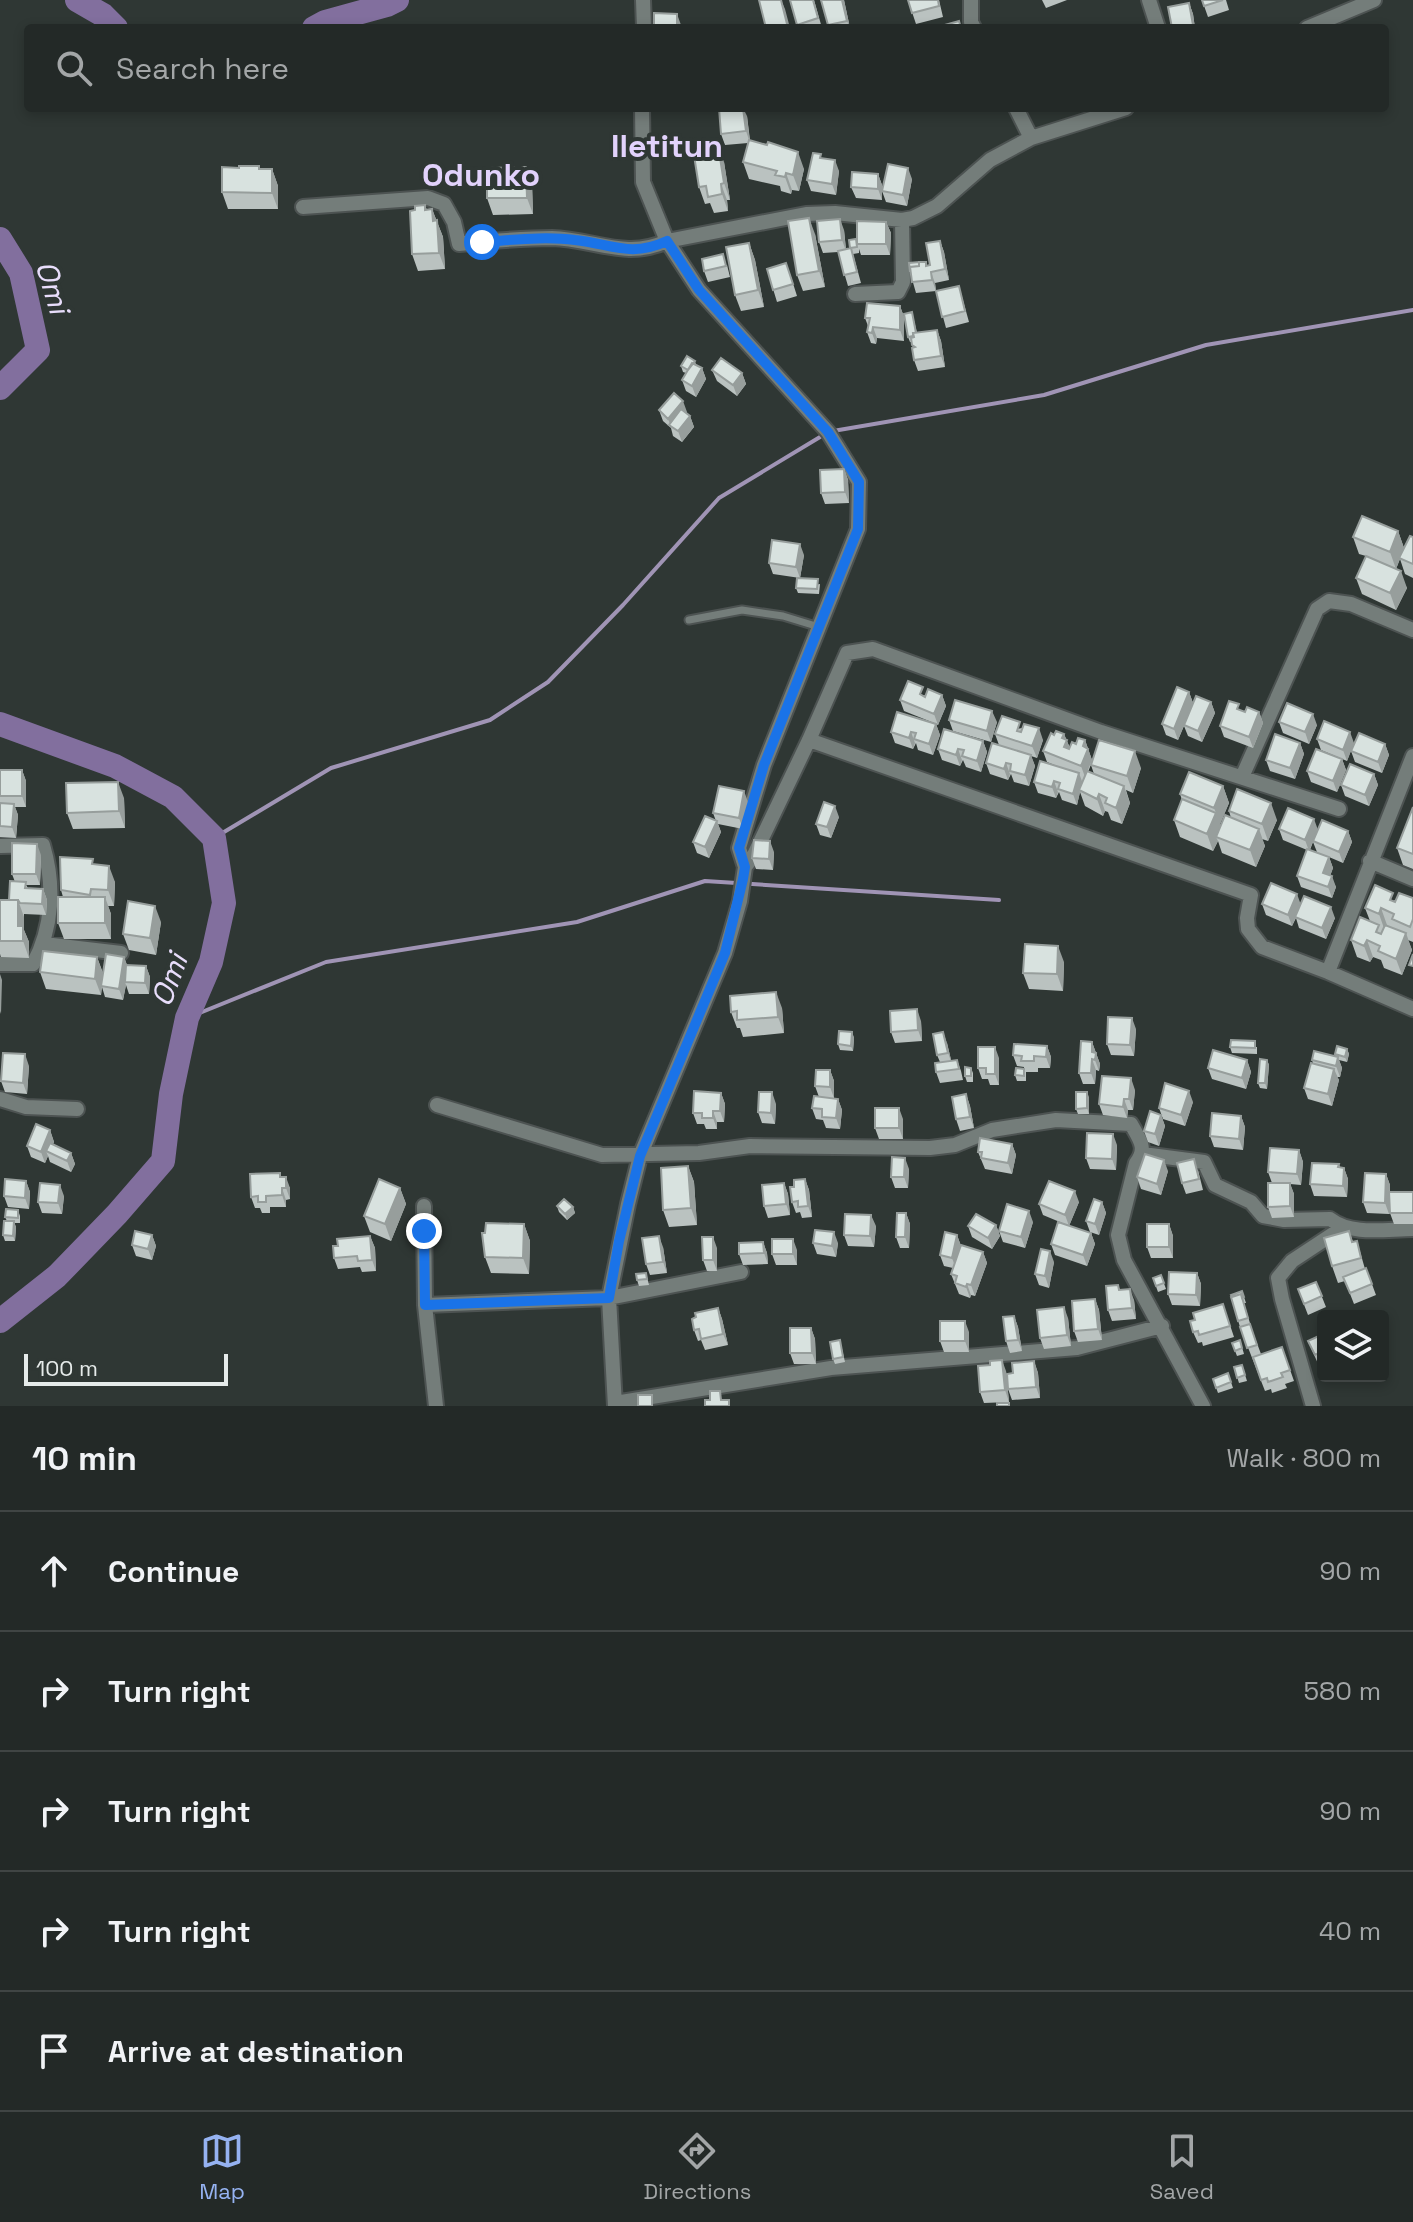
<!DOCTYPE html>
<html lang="en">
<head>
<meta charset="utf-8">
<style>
	:root { --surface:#232927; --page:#2b312f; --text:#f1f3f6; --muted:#a3a6a7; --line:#404544; --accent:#95b2f1 }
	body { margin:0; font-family:"Space Grotesk",sans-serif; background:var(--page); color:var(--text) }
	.controls { position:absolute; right:24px; bottom:24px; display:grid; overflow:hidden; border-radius:8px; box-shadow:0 4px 12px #0003 }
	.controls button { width:72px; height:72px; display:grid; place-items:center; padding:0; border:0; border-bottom:2px solid var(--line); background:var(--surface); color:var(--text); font:40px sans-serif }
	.scale { position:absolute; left:24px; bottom:20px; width:204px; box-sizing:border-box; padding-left:8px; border:4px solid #e6ebea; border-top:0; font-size:22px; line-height:28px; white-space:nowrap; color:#e6ebea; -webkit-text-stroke:6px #2f3734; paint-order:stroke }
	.stop { position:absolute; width:24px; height:24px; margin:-18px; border:6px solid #1a73e8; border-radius:50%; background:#fff }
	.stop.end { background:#1a73e8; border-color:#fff; box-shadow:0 2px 8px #0008 }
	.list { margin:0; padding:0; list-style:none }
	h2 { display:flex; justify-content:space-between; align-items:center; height:104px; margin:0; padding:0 32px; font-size:34px }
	h2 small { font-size:26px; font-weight:400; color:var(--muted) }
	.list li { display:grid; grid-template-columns:52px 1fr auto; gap:24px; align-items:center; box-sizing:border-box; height:120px; padding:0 32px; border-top:2px solid var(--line) }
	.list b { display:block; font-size:30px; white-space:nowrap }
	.list em { font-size:26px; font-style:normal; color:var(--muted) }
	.icon { flex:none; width:44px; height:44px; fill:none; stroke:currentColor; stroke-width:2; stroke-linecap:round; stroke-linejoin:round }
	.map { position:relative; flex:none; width:1413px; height:1406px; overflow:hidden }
	.search { position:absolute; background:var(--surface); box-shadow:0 4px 12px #0003; left:24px; right:24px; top:24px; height:88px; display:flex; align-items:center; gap:20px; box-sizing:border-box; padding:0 28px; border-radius:8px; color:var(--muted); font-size:30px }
	.sheet { height:704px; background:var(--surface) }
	nav { display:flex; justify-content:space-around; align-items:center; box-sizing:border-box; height:112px; border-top:2px solid var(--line); background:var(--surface); font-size:22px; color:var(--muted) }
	nav a { display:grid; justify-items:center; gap:4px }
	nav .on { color:var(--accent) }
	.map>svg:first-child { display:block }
</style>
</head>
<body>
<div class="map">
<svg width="1413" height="1406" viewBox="0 0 1413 1406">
	<rect width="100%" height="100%" fill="#2f3734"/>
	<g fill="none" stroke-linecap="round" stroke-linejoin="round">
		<!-- stream -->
		<path stroke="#a094b5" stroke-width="4" d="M833 431 1044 395 1206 345 1413 310
			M214 838 331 768 490 720 548 682 623 605 719 498 825 434
			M187 1018 326 962 577 922 705 881 999 900"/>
		<!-- river -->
		<path stroke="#826f9e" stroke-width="24" d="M77 0 103 15 116 28
			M314 28 325 22 387 5 397 0
			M0 239 21 273 38 350 0 388
			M0 724 115 766 173 797 214 838 224 903 211 962 187 1018 171 1094 163 1161 117 1214 57 1276 0 1321"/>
		<!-- lane casing -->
		<g stroke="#4d5352" stroke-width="11">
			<path id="lane" d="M689 620 742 610 783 616 819 627"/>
		</g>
		<!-- street casing -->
		<g stroke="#4d5352" stroke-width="18">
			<path id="street" d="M643 0 644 28
				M971 0V22L974 28
				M1149 0 1158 28
				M1307 28 1374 0
				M642 108 643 182 667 241 699 290 828 432 859 482 858 529 764 765 739 848 745 867
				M1016 108 1031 138
				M303 207 428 198 444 204 454 222 459 244C490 241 521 238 552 238 594 239 626 260 667 241L806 214 835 213 902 220 913 218 937 206 990 160 1031 138 1126 108
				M855 294 898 292 903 282 902 220
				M809 740 1251 895 1247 918 1248 929 1262 947 1328 972 1413 1009
				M1242 777 1317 609 1329 601 1351 604 1413 630
				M0 846 43 845C55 885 53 928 33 964H0
				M1370 861 1413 879
				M44 944 121 953
				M1328 972 1413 756
				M0 1099 26 1107 77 1109
				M437 1105 602 1155 699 1153 750 1146 930 1148 955 1145 992 1130 1056 1120 1131 1124C1139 1139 1148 1148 1136 1163L1118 1235 1124 1260 1203 1406
				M1143 1154 1204 1162 1215 1185 1251 1202 1263 1216 1284 1220 1330 1219C1352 1236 1386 1229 1413 1229
				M424 1206 425 1305 436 1406
				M425 1305 609 1298 741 1272
				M615 1403 831 1368 1077 1348 1162 1326
				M615 1406 609 1298 628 1204 640 1156 725 953 740 901 745 867 753 857 809 740 847 653 873 649 1101 732 1339 809
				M1313 1406 1282 1299 1278 1278 1292 1261 1342 1228"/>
		</g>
		<!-- lane -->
		<use href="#lane" stroke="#747d7a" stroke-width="7"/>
		<!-- street -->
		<use href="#street" stroke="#747d7a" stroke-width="14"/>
	</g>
	<!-- wall -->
	<path fill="#bac2c0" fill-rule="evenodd" d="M790 0H814L822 28H798Z
		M821 0H844L850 28H829Z
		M908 0H939L943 17 916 24Z
		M1042 0H1067L1046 8Z
		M1202 0H1226L1229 10 1208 17Z
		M1189 3 1193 14 1195 28H1172Z
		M747 116 750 140 804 169 799 191 792 190 791 194 781 191 780 186 749 179 743 162 748 143 725 145 721 134Z
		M822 158 839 171 836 195 811 191 807 180Z
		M724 162 730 200H727L728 211 714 213 710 203 705 204 699 187Z
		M526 167 532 184 533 214 493 215 487 198V193L484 184 485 182 484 179Z
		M272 169 278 186V209H228L222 192Z
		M878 174 882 185V190L912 179 907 206 886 202 882 191V200L856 198 851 187Z
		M425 205 427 210 432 209 443 237 445 269 418 271 412 254 415 210Z
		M886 222 891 233 890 255H861L859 249V253L853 254 861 283 848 286 838 252 823 253 819 242 844 230 846 249 850 248 856 239Z
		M815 234 825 287 803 291 797 275Z
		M940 241 944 252 949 280 935 283 936 291 959 286 969 322 946 328 936 291 916 293 910 272 930 265Z
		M749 243 755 260 764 307 741 311 735 295Z
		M727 265 730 277 708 282 704 271Z
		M767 269 790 274 797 296 777 302Z
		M900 306 904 317V341L877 338 876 344 871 343 867 332 868 326 865 318Z
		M912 312 917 333 937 330 941 341 945 367 918 371 914 360 912 342H910L908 337Z
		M695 361 696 365 702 368 706 379 696 397 686 391 682 380 686 373 683 372 681 366Z
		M712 370 742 373 746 384 737 396 717 381Z
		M659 410 687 412 686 413 690 416 694 427 682 442 673 436 671 428 663 421Z
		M844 469 848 480 849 503 825 504 821 493Z
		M1398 531 1404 548 1413 537V578L1405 574 1400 559 1396 569 1407 588 1396 610 1362 594 1356 578 1366 556 1359 554 1353 537Z
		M804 555 800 578 773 574 769 563Z
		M820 584 819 594 798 593 796 588Z
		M1189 692 1193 703 1211 702 1215 713 1202 742 1188 736 1184 726 1178 740 1166 735 1162 724Z
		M926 695H942L946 706 938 725 936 724 940 735 933 755 918 750 916 743 913 749 895 743 891 732 934 723 904 711 900 700Z
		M1241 710 1245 712H1259L1263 723 1253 748 1224 737 1220 726Z
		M949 720 997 722 991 742 953 731Z
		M1279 722 1317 725 1309 744 1283 733Z
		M1022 728 1043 740 1037 758 1031 756 1035 766 1029 786 1014 782 1011 774 1008 780 990 774 986 763 999 745 995 734Z
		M1064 734 1070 748 1076 744 1085 740 1092 760 1141 768 1133 793 1126 790 1130 803 1122 824 1111 820 1108 812 1105 811 1103 816 1085 806 1080 792 1077 805 1062 800 1059 792 1056 798 1038 793 1034 782 1062 768 1047 762 1043 751 1054 735ZM1092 762 1091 765 1094 774 1088 772Z
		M1317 739 1354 743 1347 761 1321 750Z
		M983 741 987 752 981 772 966 767 963 760 960 766 942 760 938 749Z
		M1300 743 1304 754 1295 779 1270 771 1266 760Z
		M1385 744 1389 755 1382 773 1355 762 1351 751Z
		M1342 759 1346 770 1337 792 1311 782 1307 771Z
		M0 770H22L26 781V807H15L18 815 16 838 0 837Z
		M1374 774 1378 785 1369 806 1345 796 1341 785Z
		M1223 786 1229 803 1220 824 1221 825 1231 818 1229 811 1277 820 1268 841 1262 839 1265 846 1256 867 1222 853 1218 841 1213 851 1180 837 1174 820 1182 800 1180 794Z
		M124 798 125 828 73 829 67 813Z
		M748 802 743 829 718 824 721 832 709 858 697 853 693 842 716 821 713 813Z
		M1413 807V869L1403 865 1397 848Z
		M839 817 831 838 820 835 816 824Z
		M1279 829 1348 831 1352 842 1343 863 1329 857 1333 868 1330 876 1336 887 1332 898 1301 887 1297 876 1307 850 1283 840ZM1313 842 1317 852 1310 850Z
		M774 852 773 870 756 869 752 858Z
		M41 855 40 885H26L28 888 43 889 47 900 46 915 24 914V930L29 942V958L1 957 0 954V900H9L15 882 12 874Z
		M95 865 115 882 114 906H108L111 914V939H64L58 923 63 897 61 890Z
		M1413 898V942L1408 940 1412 950 1402 975 1384 968 1381 960 1373 957 1370 962 1357 957 1351 940 1370 921 1365 908 1396 900Z
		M1262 904H1301L1335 918 1326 939 1299 928 1296 918 1292 926 1266 915Z
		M161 922 156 955 129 950 123 934Z
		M97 957 103 973 124 957 127 965 146 966 150 977 149 994H129L126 985 123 1000 105 997 102 987 101 995 46 989 40 972Z
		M1064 962 1063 991 1029 989 1023 973Z
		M782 1008 784 1033 743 1037 740 1028H737L731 1012Z
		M921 1021 922 1041 895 1043 891 1032Z
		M1136 1029 1134 1056 1111 1055 1107 1044Z
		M852 1032 854 1038 853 1051 840 1050 838 1044Z
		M1092 1042 1100 1064 1099 1071 1096 1070 1095 1084H1083L1079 1073Z
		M947 1043 951 1060H957L961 1071 963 1080 940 1083 936 1072 940 1062 937 1055Z
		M1047 1046 1051 1057 1050 1068H1038V1072H1026V1081H1017L1015 1075 1024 1069V1067L1017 1066 1013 1055Z
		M1230 1047H1257V1054L1232 1053Z
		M1347 1049 1349 1054 1347 1062 1339 1060 1342 1068 1340 1077H1337L1339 1080 1332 1106 1308 1099 1304 1088 1313 1063 1312 1060 1336 1057 1335 1054Z
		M999 1058V1085H990L988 1079H982L978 1068Z
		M1247 1060 1251 1072 1246 1089 1212 1079 1208 1068Z
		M1267 1060 1269 1065 1267 1089 1260 1088 1258 1083Z
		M29 1066 27 1094 5 1092 1 1081Z
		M971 1068 973 1073V1082H967L965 1076Z
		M830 1070 834 1081V1098L838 1099 842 1110 840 1129 826 1128 823 1120 816 1119 812 1108 819 1097 815 1086Z
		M1135 1090 1133 1110H1128L1127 1118 1103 1115 1099 1104Z
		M721 1093 725 1104 724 1122H717V1129H706L704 1124H697L693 1113Z
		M966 1094 970 1106 974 1128 960 1131 956 1119Z
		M1089 1097V1114H1078L1076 1109Z
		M1193 1102 1185 1126 1163 1119 1159 1108Z
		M776 1104 775 1124 762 1123 758 1112Z
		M1161 1115 1165 1126 1159 1146 1148 1142 1144 1131Z
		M1241 1116 1245 1127 1243 1150 1214 1147 1210 1136Z
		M903 1119V1139H879L875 1128Z
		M50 1130 54 1142 53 1144 71 1153 75 1164 71 1172 50 1162 48 1156 45 1163 31 1157 27 1146Z
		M1012 1144 1016 1155 1012 1174 985 1169 978 1152Z
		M1117 1145 1116 1170 1090 1169 1086 1158Z
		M1299 1150 1303 1162 1301 1185 1290 1184 1294 1194V1217L1272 1218 1268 1207 1272 1183 1268 1172Z
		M1339 1164 1340 1167 1344 1168 1348 1179 1347 1197 1314 1196 1310 1184Z
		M688 1166 694 1182 697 1225 669 1227 663 1210Z
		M909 1169 908 1188H895L891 1177Z
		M1198 1170 1203 1190 1186 1194 1182 1183Z
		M1168 1171 1161 1195 1141 1189 1137 1177Z
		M1386 1174 1390 1185V1192H1413V1224H1394L1390 1213 1389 1198V1214L1367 1213 1363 1202Z
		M282 1177 290 1188V1199L286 1200V1207H270V1213H262L260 1208H255L251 1197Z
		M805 1179 809 1190 812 1217 802 1218 800 1212 796 1213 792 1202 794 1187Z
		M26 1181 30 1192 29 1209 8 1207 4 1196Z
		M784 1183 788 1194 790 1215 768 1218 764 1206Z
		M400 1188 406 1204 391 1241 370 1232 364 1216Z
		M64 1196 62 1214 42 1213 38 1202Z
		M1079 1202 1069 1226 1091 1233 1095 1244 1087 1266 1055 1255 1051 1244 1067 1225 1043 1215 1039 1204Z
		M1102 1202 1106 1213 1099 1235 1090 1232 1086 1221Z
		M557 1206 573 1207 575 1213 567 1220 559 1212Z
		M18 1210 20 1216V1223H14L16 1227 15 1241H5L3 1235 7 1221 5 1217Z
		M906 1213 910 1224 909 1248H900L896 1237Z
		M1033 1222 1025 1248 1003 1242 999 1231Z
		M524 1224 530 1241 529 1274 491 1273 485 1257Z
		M1169 1224 1173 1236V1258H1151L1147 1247Z
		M996 1225 1000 1236 992 1249 972 1237 968 1226Z
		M876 1226 874 1247 848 1246 844 1235Z
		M1349 1231 1353 1242 1357 1241 1365 1269 1366 1268 1376 1295 1354 1304 1345 1281 1338 1283 1332 1266Z
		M152 1235 156 1246 152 1260 136 1256 132 1245Z
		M957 1235 961 1246 983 1252 987 1263 975 1296 971 1295 970 1298 959 1294 951 1274 953 1268 944 1266 940 1255Z
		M370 1236 375 1248 376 1271 362 1272 360 1267 338 1269 334 1258 338 1246Z
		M763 1242 767 1253 768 1264 743 1265 739 1254Z
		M813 1243H838L836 1257 817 1254Z
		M663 1247 667 1273 650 1275 646 1264Z
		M717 1248V1271H707L703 1260Z
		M797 1250V1265H776L772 1254Z
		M1054 1262 1049 1288 1039 1285 1035 1274Z
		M646 1273 649 1285 639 1286 637 1280Z
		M1197 1273 1201 1284 1200 1306 1172 1305 1168 1294Z
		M1161 1275 1166 1289 1158 1292 1153 1278Z
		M1316 1282 1326 1307 1308 1315 1298 1289Z
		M1118 1285 1120 1290 1134 1300 1136 1319 1112 1321 1108 1310Z
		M1242 1291 1246 1303H1244L1252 1330 1261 1354 1282 1347 1294 1381 1285 1384 1287 1388 1272 1393 1271 1389 1265 1391 1240 1327 1231 1297Z
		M1095 1299 1099 1310 1102 1340 1078 1342 1074 1331Z
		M1223 1304 1234 1337 1203 1346 1202 1342 1198 1343 1193 1332 1195 1320Z
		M718 1308 722 1319 728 1345 705 1350 701 1340 698 1341 694 1330Z
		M1014 1316 1018 1327 1022 1351 1010 1353 1006 1341Z
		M1068 1318 1071 1346 1044 1349 1040 1338Z
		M811 1328 815 1339 816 1364H794L790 1353Z
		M969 1332V1352H944L940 1341Z
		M1323 1334V1364L1319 1366 1308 1341Z
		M840 1340 845 1362 835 1364 833 1359Z
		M1240 1340 1244 1354 1237 1356 1232 1343Z
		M1034 1361 1038 1373 1040 1398 1012 1400 1008 1389Z
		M1242 1365 1247 1381 1239 1383 1234 1367Z
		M1006 1371 1009 1402 984 1403 980 1392Z
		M1228 1373 1233 1388 1218 1393 1213 1379Z"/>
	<!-- shaded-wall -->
	<path fill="#979e9c" d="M781 0 785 9 790 28H788Z
		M842 0H844L850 28 847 21Z
		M1189 3 1193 14 1195 28H1194L1193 25Z
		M677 14 681 25V28H677Z
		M743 108 747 116 750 143 746 131Z
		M718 145 724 162 730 200 724 183Z
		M798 152 804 169 799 191 793 175Z
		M835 160 839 171 836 195 832 184Z
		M526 167 532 184 533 214 527 198Z
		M908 168 912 179 907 206 903 195Z
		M272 169 278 186V209L272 193Z
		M786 173 792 190 791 194 785 177Z
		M878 174 882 185V200L878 189Z
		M721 184 727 200 728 211 722 194Z
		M432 209 443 237 445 269 439 253 433 221Z
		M809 218 815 234 825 287 819 271Z
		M840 219 844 230 846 251 842 240Z
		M886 222 891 233 890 255 886 244Z
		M940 241 944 252 949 280 945 269Z
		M749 243 755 260 764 307 758 290Z
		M931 272 935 283 936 291 932 280Z
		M900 306 904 317V341L900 330Z
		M873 327 877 338 876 344 872 333Z
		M937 330 941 341 945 367 941 356Z
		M702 368 706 379 696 397 692 386Z
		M742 373 746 384 737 396 733 385Z
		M683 401 687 412 674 428 671 426 668 419Z
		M690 416 694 427 682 442 678 431Z
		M844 469 848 480 849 503 845 492Z
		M1398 531 1404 548 1396 569 1390 552Z
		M800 544 804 555 800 578 796 567Z
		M1401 571 1407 588 1396 610 1390 593Z
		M1189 692 1193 703 1178 740 1174 729Z
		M942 695 946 706 938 725 934 714Z
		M1211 702 1215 713 1202 742 1198 731Z
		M992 711 997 722 991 742 987 731Z
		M1259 712 1263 723 1253 748 1249 737Z
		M1313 714 1317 725 1309 744 1305 732Z
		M936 724 940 735 933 755 929 744Z
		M1039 728 1043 740 1037 758 1032 746Z
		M911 732 915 743 913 749 909 738Z
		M1350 732 1354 743 1347 761 1343 750Z
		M1064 734 1071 751 1068 758 1062 738Z
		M1085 740 1092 760 1085 777 1081 766 1083 746Z
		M983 741 987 752 981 772 977 761Z
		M1300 743 1304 754 1295 779 1290 768Z
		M1385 744 1389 755 1382 773 1378 762Z
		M958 749 962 760 960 766 956 755Z
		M1135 751 1141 768 1133 793 1127 776Z
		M1031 755 1035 766 1029 786 1025 775Z
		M1342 759 1346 770 1337 792 1333 781Z
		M1006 763 1010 774 1008 780 1004 769Z
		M22 770 26 781V807L22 796Z
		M1079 773 1083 784 1079 790 1080 792 1077 805 1073 794Z
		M1374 774 1378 785 1369 806 1365 795Z
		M1054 781 1058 792 1056 798 1052 787Z
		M118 782 124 798 125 828 119 811Z
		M1124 786 1130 803 1122 824 1116 808Z
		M1223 786 1229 803 1220 824 1222 829 1216 837 1218 841 1213 851 1207 834 1216 813 1214 808Z
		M744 791 748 802 743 829 739 818Z
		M1099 794 1105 811 1103 816 1097 799Z
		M1271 803 1277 820 1268 841 1262 824Z
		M14 804 18 815 16 838 12 827Z
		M835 806 839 817 831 838 827 827Z
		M1314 819 1318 830 1309 851 1305 840Z
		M717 821 721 832 709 858 705 847Z
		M1259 829 1265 846 1256 867 1250 850Z
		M1348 831 1352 842 1343 863 1339 852Z
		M770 841 774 852 773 870 769 859Z
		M37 844 41 855 40 885 36 874Z
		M1329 857 1333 868 1327 884 1323 873Z
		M109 866 115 882 114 906 108 890Z
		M1332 876 1336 887 1332 898 1328 887Z
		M43 889 47 900 46 915 42 904Z
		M1297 894 1301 905 1292 926 1288 915Z
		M105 897 111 914V939L105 923Z
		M18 900 24 917V930L29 942V958L18 926Z
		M155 906 161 922 156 955 150 938Z
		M1331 907 1335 918 1326 939 1322 928Z
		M1381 908 1387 925 1385 931 1379 914Z
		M1406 933 1412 950 1402 975 1396 959Z
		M1367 940 1373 957 1370 962 1364 946Z
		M1058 946 1064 962 1063 991 1057 974Z
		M97 957 103 974 101 995 95 979Z
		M124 957 128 968 125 982 126 985 123 1000 119 989Z
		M146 966 150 977 149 994 145 983Z
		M0 974 2 980 1 1014 0 1011Z
		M776 992 782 1008 784 1033 778 1017Z
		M917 1009 921 1021 922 1041 918 1030Z
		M1132 1018 1136 1029 1134 1056 1130 1045Z
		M852 1032 854 1038 853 1051 851 1046Z
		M943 1032 947 1043 952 1064 948 1053Z
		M1092 1042 1100 1064 1099 1071 1092 1052Z
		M1047 1046 1051 1057 1050 1068 1046 1057Z
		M995 1047 999 1058V1085L995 1074Z
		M1347 1049 1349 1054 1347 1062 1345 1057Z
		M25 1054 29 1066 27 1094 23 1083Z
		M1338 1057 1342 1068 1340 1077 1336 1066Z
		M1092 1059 1096 1070 1095 1084 1091 1073Z
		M1247 1060 1251 1072 1246 1089 1242 1078Z
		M1267 1060 1269 1065 1267 1089 1265 1083Z
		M1334 1069 1339 1080 1332 1106 1328 1094Z
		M830 1070 834 1081V1098L830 1087Z
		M1131 1078 1135 1090 1133 1110 1129 1099Z
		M1189 1091 1193 1102 1185 1126 1181 1115Z
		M772 1092 776 1104 775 1124 771 1113Z
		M1087 1092 1089 1097V1114L1087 1108Z
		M721 1093 725 1104 724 1122 720 1111Z
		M966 1094 970 1106 974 1128 970 1117Z
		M838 1099 842 1110 840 1129 836 1118Z
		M1124 1099 1128 1110 1127 1118 1123 1107Z
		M899 1108 903 1119V1139L899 1128Z
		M713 1111 717 1122V1129L713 1118Z
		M1161 1115 1165 1126 1159 1146 1155 1134Z
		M1241 1116 1245 1127 1243 1150 1239 1139Z
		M50 1130 54 1142 49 1153 46 1151 48 1156 45 1163 41 1152Z
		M1113 1134 1117 1145 1116 1170 1112 1159Z
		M1012 1144 1016 1155 1012 1174 1008 1163Z
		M1299 1150 1303 1162 1301 1185 1297 1174Z
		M71 1153 75 1164 71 1172 67 1161Z
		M905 1158 909 1169 908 1188 904 1177Z
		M1164 1160 1168 1171 1161 1195 1157 1184Z
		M688 1166 694 1182 697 1225 691 1208Z
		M1344 1168 1348 1179 1347 1197 1343 1186Z
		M1386 1174 1390 1185 1389 1214 1385 1203Z
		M286 1177 290 1188V1199L286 1188Z
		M805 1179 809 1190 812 1217 808 1206Z
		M26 1181 30 1192 29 1209 25 1198Z
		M784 1183 788 1194 790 1215 786 1204Z
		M1290 1183 1294 1194V1217L1290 1206Z
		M60 1185 64 1196 62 1214 58 1203Z
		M282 1188 286 1200V1207L282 1195Z
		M400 1188 406 1204 391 1241 385 1224Z
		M1075 1191 1079 1202 1069 1226 1065 1215Z
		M1102 1202 1106 1213 1099 1235 1095 1224Z
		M573 1207 575 1213 567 1220 565 1214Z
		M1029 1211 1033 1222 1025 1248 1021 1237Z
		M906 1213 910 1224 909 1248 905 1237Z
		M871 1215 876 1226 874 1247 870 1236Z
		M14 1221 16 1227 15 1241 13 1236Z
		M524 1224 530 1241 529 1274 523 1258Z
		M1169 1224 1173 1236V1258L1169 1247Z
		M996 1225 1000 1236 992 1249 988 1238Z
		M834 1232 838 1243 836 1257 832 1246Z
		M1091 1233 1095 1244 1087 1266 1083 1255Z
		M152 1235 156 1246 152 1260 148 1249Z
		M957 1235 961 1246 956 1269 952 1258Z
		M370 1236 375 1248 376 1271 372 1260Z
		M659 1236 663 1247 667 1273 663 1262Z
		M713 1237 717 1248V1271L713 1260Z
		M793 1239 797 1250V1265L793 1254Z
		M763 1242 767 1253 768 1264 764 1253Z
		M1050 1251 1054 1262 1049 1288 1045 1276Z
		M983 1252 987 1263 975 1296 971 1285Z
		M1197 1273 1201 1284 1200 1306 1196 1295Z
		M967 1284 971 1295 970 1298 966 1287Z
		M1130 1289 1134 1300 1136 1319 1132 1308Z
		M1095 1299 1099 1310 1102 1340 1098 1329Z
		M1064 1307 1068 1318 1071 1346 1067 1335Z
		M718 1308 722 1319 728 1345 723 1334Z
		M1014 1316 1018 1327 1022 1351 1018 1340Z
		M965 1321 969 1332V1352L965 1341Z
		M811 1328 815 1339 816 1364 812 1353Z
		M1002 1360 1006 1371 1009 1402 1005 1390Z
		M1034 1361 1038 1373 1040 1398 1036 1387Z"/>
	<!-- building -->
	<path fill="#d8e2df" stroke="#979e9c" stroke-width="2" d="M759 0H781L788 28H766Z
		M790 0H813L818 18 797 25Z
		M821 0H842L847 21 828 25Z
		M908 0H938L939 6 912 13Z
		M1202 0H1223L1204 6Z
		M1189 3 1193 25 1172 28 1168 7Z
		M654 13 677 14V28H654Z
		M959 21 961 28H934Z
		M719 108H743L746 131 721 134Z
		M749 140 767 145 768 142 798 152 793 175 786 173 785 177 775 175 777 171 743 162Z
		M718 145 724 183 721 184 722 194 708 197 706 186 699 187 693 149Z
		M813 153 821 154 820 158 835 160 832 184 807 180Z
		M888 164 908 168 903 195 882 191Z
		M239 166H259V169H272V193L222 192V167L239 168Z
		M526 167 527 198H487V189L484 184 488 179H484L486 168Z
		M852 172 878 174V189L851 187Z
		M425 205V210L432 209 433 221 437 220 439 253 412 254 410 211 415 210V206Z
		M809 218 819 271 797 275 788 221Z
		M840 219 842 240 819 242 817 221Z
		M857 221 886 222V244H857Z
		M856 239 857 247 850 248 849 240Z
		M940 241 945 269 931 272 932 280 912 282 910 267 919 266V262H926V266L930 265 926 243Z
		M749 243 758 290 735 295 726 247Z
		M851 248 857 272 844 275 838 251Z
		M723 254 726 266 704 271 702 259Z
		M919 262V266L910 267V272L909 263Z
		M786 263 793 284 773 290 767 269Z
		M959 286 965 311 942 317 936 291Z
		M867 303 900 306V330L873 327 872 333 867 332 870 318H865Z
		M912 312 916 333H913V336L908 337 904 314Z
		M937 330 941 356 914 360 912 348 915 347 912 345 911 338 914 337 913 333Z
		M687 356 695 361 688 370 681 366Z
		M721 358 742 373 733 385 712 370Z
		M692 363 702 368 692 386 682 380Z
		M674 393 683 401 668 419 659 410Z
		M681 409 690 416 678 431 669 425Z
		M844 469 845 492 821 493 820 470Z
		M1362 516 1398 531 1390 552 1353 537Z
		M1410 536 1413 537V564L1399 558Z
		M772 540 800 544 796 567 769 563Z
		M1366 556 1401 571 1390 593 1356 578Z
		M797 578 818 579 817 589 796 588Z
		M908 681 923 687 920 694 925 697 928 689 942 695 934 714 900 700Z
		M1177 687 1189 692 1174 729 1162 724Z
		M1196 696 1211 702 1198 731 1184 725Z
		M955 700 992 711 987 731 949 720Z
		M1229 701 1239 704 1237 709 1245 712 1247 707 1259 712 1249 737 1220 726Z
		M1287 703 1313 714 1305 732 1279 722Z
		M897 712 936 724 929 744 914 739 916 733 911 732 909 738 891 732Z
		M1002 716 1020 722 1017 731 1021 732 1024 724 1039 728 1032 746 995 734Z
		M1324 721 1350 732 1343 750 1317 739Z
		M944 729 983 741 977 761 962 756 964 750 958 749 956 755 938 749Z
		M1056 731 1064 734 1062 738 1067 740 1064 747 1069 749 1072 742 1076 744 1078 738 1085 740 1083 746 1088 749 1081 766 1043 751 1051 733 1054 735Z
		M1359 733 1385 744 1378 762 1351 751Z
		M1275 734 1300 743 1290 768 1266 760Z
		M1099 740 1135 751 1127 776 1091 765Z
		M992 743 1031 755 1025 775 1010 771 1011 764 1006 763 1004 769 986 763Z
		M1316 749 1342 759 1333 781 1307 771Z
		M1040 761 1079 773 1073 794 1058 789 1060 783 1054 781 1052 787 1034 782Z
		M1350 764 1374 774 1365 795 1341 785Z
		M0 770H22V796H0Z
		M1087 771 1124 786 1116 808 1105 803 1107 798 1099 794 1097 799 1079 790Z
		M1189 772 1223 786 1214 808 1180 794Z
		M118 782 119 811 67 813 66 783Z
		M719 786 744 791 739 818 713 813Z
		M1237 789 1271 803 1262 824 1229 811Z
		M1182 799 1216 813 1207 834 1174 820Z
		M824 802 835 806 827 827 816 824Z
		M0 803 14 804 12 827 0 826Z
		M1413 807V854L1397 848Z
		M1288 808 1314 819 1305 840 1279 829Z
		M1225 815 1259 829 1250 850 1216 837Z
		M705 816 717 821 705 847 693 842Z
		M1322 820 1348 831 1339 852 1313 841Z
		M754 840 770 841 769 859 752 858Z
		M12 843 37 844 36 874H12Z
		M1307 849 1329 857 1323 873 1332 876 1328 887 1297 876Z
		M60 857 93 859 92 864 109 866 108 890 91 889 90 895 61 890Z
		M10 881 26 882 25 888 43 889 42 904 20 903 18 900H9Z
		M1271 883 1297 894 1288 915 1262 904Z
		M1375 885 1393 893 1390 900 1395 902 1399 893 1413 898V919L1410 927 1392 919 1394 914 1381 908 1379 914 1365 908Z
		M1304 896 1331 907 1322 928 1295 917Z
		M58 897H105V923H58Z
		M0 900H18V926H23V941H0Z
		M128 901 155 906 150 938 123 934Z
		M1360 917 1379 925 1376 932 1381 934 1385 925 1406 933 1396 959 1378 951 1380 946 1367 940 1364 946 1351 940Z
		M1025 944 1058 946 1057 974 1023 973Z
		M43 951 97 957 95 979 40 972Z
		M106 954 124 957 119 989 101 986Z
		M1413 954V966L1409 965Z
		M126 965 146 966 145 983 125 982Z
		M776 992 778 1017 737 1020V1011L731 1012 730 996Z
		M917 1009 918 1030 891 1032 890 1011Z
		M1108 1017 1132 1018 1130 1045 1107 1044Z
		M839 1031 852 1032 851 1046 838 1044Z
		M943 1032 948 1053 937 1055 933 1034Z
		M1231 1040 1255 1041V1048L1230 1047Z
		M1081 1041 1092 1042V1052L1096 1053 1095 1060 1092 1059 1091 1073H1079Z
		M1014 1044 1047 1046 1046 1057 1034 1056V1061H1021L1022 1056 1013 1055Z
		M1337 1046 1347 1049 1345 1057 1335 1054Z
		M978 1047H995V1074H986V1068H978Z
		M1213 1050 1247 1060 1242 1078 1208 1068Z
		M1314 1051 1338 1057 1336 1066 1312 1060Z
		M3 1053 25 1054 23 1083 1 1081Z
		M1260 1059 1267 1060 1265 1083H1258Z
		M957 1060 959 1069 936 1072 935 1063Z
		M1311 1063 1334 1069 1328 1094 1304 1088Z
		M965 1067 971 1068V1076H965Z
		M1016 1068 1024 1069V1076L1015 1075Z
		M816 1070H830V1087L815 1086Z
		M1102 1076 1131 1078 1129 1099H1124L1123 1107 1099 1104Z
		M1165 1083 1189 1091 1181 1115 1159 1108Z
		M694 1091 721 1093 720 1111H713V1118H702V1113H693Z
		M759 1092H772L771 1113 758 1112Z
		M1076 1092H1087V1108L1076 1109Z
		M966 1094 970 1117 956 1119 952 1097Z
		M814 1096 838 1099 836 1118 822 1117V1109L812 1108Z
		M875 1108H899V1128H875Z
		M1150 1111 1161 1115 1155 1134 1144 1131Z
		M1212 1113 1241 1116 1239 1139 1210 1136Z
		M36 1124 50 1130 41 1152 27 1146Z
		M1087 1133 1113 1134 1112 1159 1086 1158Z
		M980 1138 1012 1144 1008 1163 981 1158 982 1152H978Z
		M50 1143 71 1153 67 1161 46 1151Z
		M1270 1148 1299 1150 1297 1174 1268 1172Z
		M1145 1154 1164 1160 1157 1184 1137 1177Z
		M892 1157 905 1158 904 1177H891Z
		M1194 1159 1199 1179 1182 1183 1177 1163Z
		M1312 1163 1339 1164 1338 1167 1344 1168 1343 1186 1310 1184Z
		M688 1166 691 1208 663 1210 661 1168Z
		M280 1173V1177H286V1188H282V1195L266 1196V1202H258V1196L251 1197 250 1174Z
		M1365 1173 1386 1174 1385 1203 1363 1202Z
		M5 1179 26 1181 25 1198 4 1196Z
		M379 1179 400 1188 385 1224 364 1216Z
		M805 1179 808 1206 798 1207V1201L792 1202 790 1187H794V1180Z
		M1049 1181 1075 1191 1065 1215 1039 1204Z
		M40 1183 60 1185 58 1203 38 1202Z
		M784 1183 786 1204 764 1206 762 1185Z
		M1268 1183H1290V1206L1268 1207Z
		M1389 1192H1413V1213H1390Z
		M564 1199 573 1207 565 1214 557 1206Z
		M1094 1199 1102 1202 1095 1224 1086 1221Z
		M1007 1204 1029 1211 1021 1237 999 1231Z
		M6 1209 18 1210V1218L5 1217Z
		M897 1213H906L905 1237H896Z
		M845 1214 871 1215 870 1236 844 1235Z
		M976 1214 996 1225 988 1238 968 1226Z
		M4 1221H14L13 1236 3 1235Z
		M1058 1222 1091 1233 1083 1255 1051 1244Z
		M486 1223 524 1224 523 1258 485 1257 482 1233H485Z
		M1147 1224H1169V1247H1147Z
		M815 1230 834 1232 832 1246 813 1243Z
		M135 1231 152 1235 148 1249 132 1245Z
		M1349 1231 1352 1242 1357 1241 1361 1258 1332 1266 1324 1238Z
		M945 1232 957 1235 952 1258 940 1255Z
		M370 1236 372 1260 358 1261 357 1256 334 1258 333 1246H338L337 1239Z
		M659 1236 663 1262 646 1264 642 1238Z
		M702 1237H713V1260H703Z
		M772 1239H793V1254H772Z
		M763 1242 764 1253 739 1254V1243Z
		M961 1245 983 1252 971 1285 967 1284 966 1287 955 1283 957 1276 951 1274Z
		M1041 1249 1050 1251 1045 1276 1035 1274Z
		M1366 1268 1372 1284 1350 1293 1343 1277Z
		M1169 1272 1197 1273 1196 1295 1168 1294Z
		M646 1273 647 1279 637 1280 636 1274Z
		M1161 1275 1164 1283 1156 1286 1153 1278Z
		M1316 1282 1322 1296 1304 1304 1298 1289Z
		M1118 1285 1119 1290 1130 1289 1132 1308 1108 1310 1106 1286Z
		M1242 1291 1244 1297 1242 1298 1241 1294 1232 1297 1231 1295Z
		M1241 1294 1248 1318 1238 1321 1231 1297Z
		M1095 1299 1098 1329 1074 1331 1072 1301Z
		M1223 1304 1230 1326 1199 1335 1198 1331 1193 1332 1190 1321 1195 1320 1193 1313Z
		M1064 1307 1067 1335 1040 1338 1037 1310Z
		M718 1308 723 1334 701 1339 699 1329 694 1330 692 1319 696 1317 695 1313Z
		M1014 1316 1018 1340 1006 1341 1003 1317Z
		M940 1321H965V1341H940Z
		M1250 1324 1257 1345 1247 1348 1240 1327Z
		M790 1328H811L812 1353H790Z
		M1323 1334V1351L1315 1355 1308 1341Z
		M840 1340 843 1357 833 1359 830 1342Z
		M1240 1340 1242 1348 1235 1351 1232 1343Z
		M1282 1347 1290 1370 1281 1373 1283 1377 1268 1382 1267 1378 1261 1380 1253 1357Z
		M1002 1360 1005 1390 980 1392 978 1366 990 1365V1361Z
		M1034 1361 1036 1387 1008 1389 1007 1374 1013 1373 1012 1363Z
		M1242 1365 1245 1375 1237 1378 1234 1367Z
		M1228 1373 1231 1382 1216 1388 1213 1379Z
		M710 1391H720L721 1400H729V1406H705V1400H710Z
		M638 1395H652V1406H638Z
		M997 1403H1009V1406H997Z"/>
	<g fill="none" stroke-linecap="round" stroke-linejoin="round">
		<!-- route -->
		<path stroke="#1a73e8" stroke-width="10" d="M424 1231 425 1305 609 1298 619 1241 640 1156 725 953 743 879 745 867 739 848 764 765 858 529 859 482 828 432 699 290 667 241C630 258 612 244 575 240 545 236 513 240 482 242"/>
	</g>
	<g text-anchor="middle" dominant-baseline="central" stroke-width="8" stroke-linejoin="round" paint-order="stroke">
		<!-- water labels -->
		<g font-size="30" font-style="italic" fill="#e8ddfb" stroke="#2f3734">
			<text transform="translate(53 287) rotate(73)">Omi</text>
			<text transform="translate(169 980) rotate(-70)">Omi</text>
		</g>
		<!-- quarter labels -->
		<g font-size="32" font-weight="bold" fill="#e2d2fc" stroke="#2f3734">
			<text x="667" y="146">Iletitun</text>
			<text x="481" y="175">Odunko</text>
		</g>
	</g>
</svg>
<div class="controls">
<button><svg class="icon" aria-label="layers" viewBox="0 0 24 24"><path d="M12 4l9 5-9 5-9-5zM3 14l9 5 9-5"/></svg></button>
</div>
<div class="scale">100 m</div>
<div class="stop" style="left:482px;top:242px"></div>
<div class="stop end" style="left:424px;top:1231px"></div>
<div class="search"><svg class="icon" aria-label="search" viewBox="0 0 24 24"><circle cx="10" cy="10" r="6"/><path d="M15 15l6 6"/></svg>Search here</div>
</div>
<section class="sheet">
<h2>10 min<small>Walk · 800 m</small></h2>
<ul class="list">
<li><svg class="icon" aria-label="ahead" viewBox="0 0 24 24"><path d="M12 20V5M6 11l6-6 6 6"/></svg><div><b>Continue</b></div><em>90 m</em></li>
<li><svg class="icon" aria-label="right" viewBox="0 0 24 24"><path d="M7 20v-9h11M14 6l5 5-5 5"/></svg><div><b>Turn right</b></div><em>580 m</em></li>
<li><svg class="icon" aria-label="right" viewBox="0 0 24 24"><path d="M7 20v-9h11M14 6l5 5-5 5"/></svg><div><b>Turn right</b></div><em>90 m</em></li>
<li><svg class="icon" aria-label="right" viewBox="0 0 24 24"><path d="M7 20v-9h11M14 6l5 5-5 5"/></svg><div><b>Turn right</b></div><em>40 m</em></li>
<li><svg class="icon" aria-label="arrive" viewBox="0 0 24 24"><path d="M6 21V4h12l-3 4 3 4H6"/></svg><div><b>Arrive at destination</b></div></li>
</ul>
</section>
<nav>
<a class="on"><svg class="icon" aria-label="map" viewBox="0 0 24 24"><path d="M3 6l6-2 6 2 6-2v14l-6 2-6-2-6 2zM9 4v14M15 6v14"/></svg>Map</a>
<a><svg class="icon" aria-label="directions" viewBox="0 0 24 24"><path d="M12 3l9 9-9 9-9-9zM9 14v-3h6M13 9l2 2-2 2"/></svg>Directions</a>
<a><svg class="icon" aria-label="saved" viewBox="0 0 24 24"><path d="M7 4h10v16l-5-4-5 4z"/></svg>Saved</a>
</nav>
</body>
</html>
